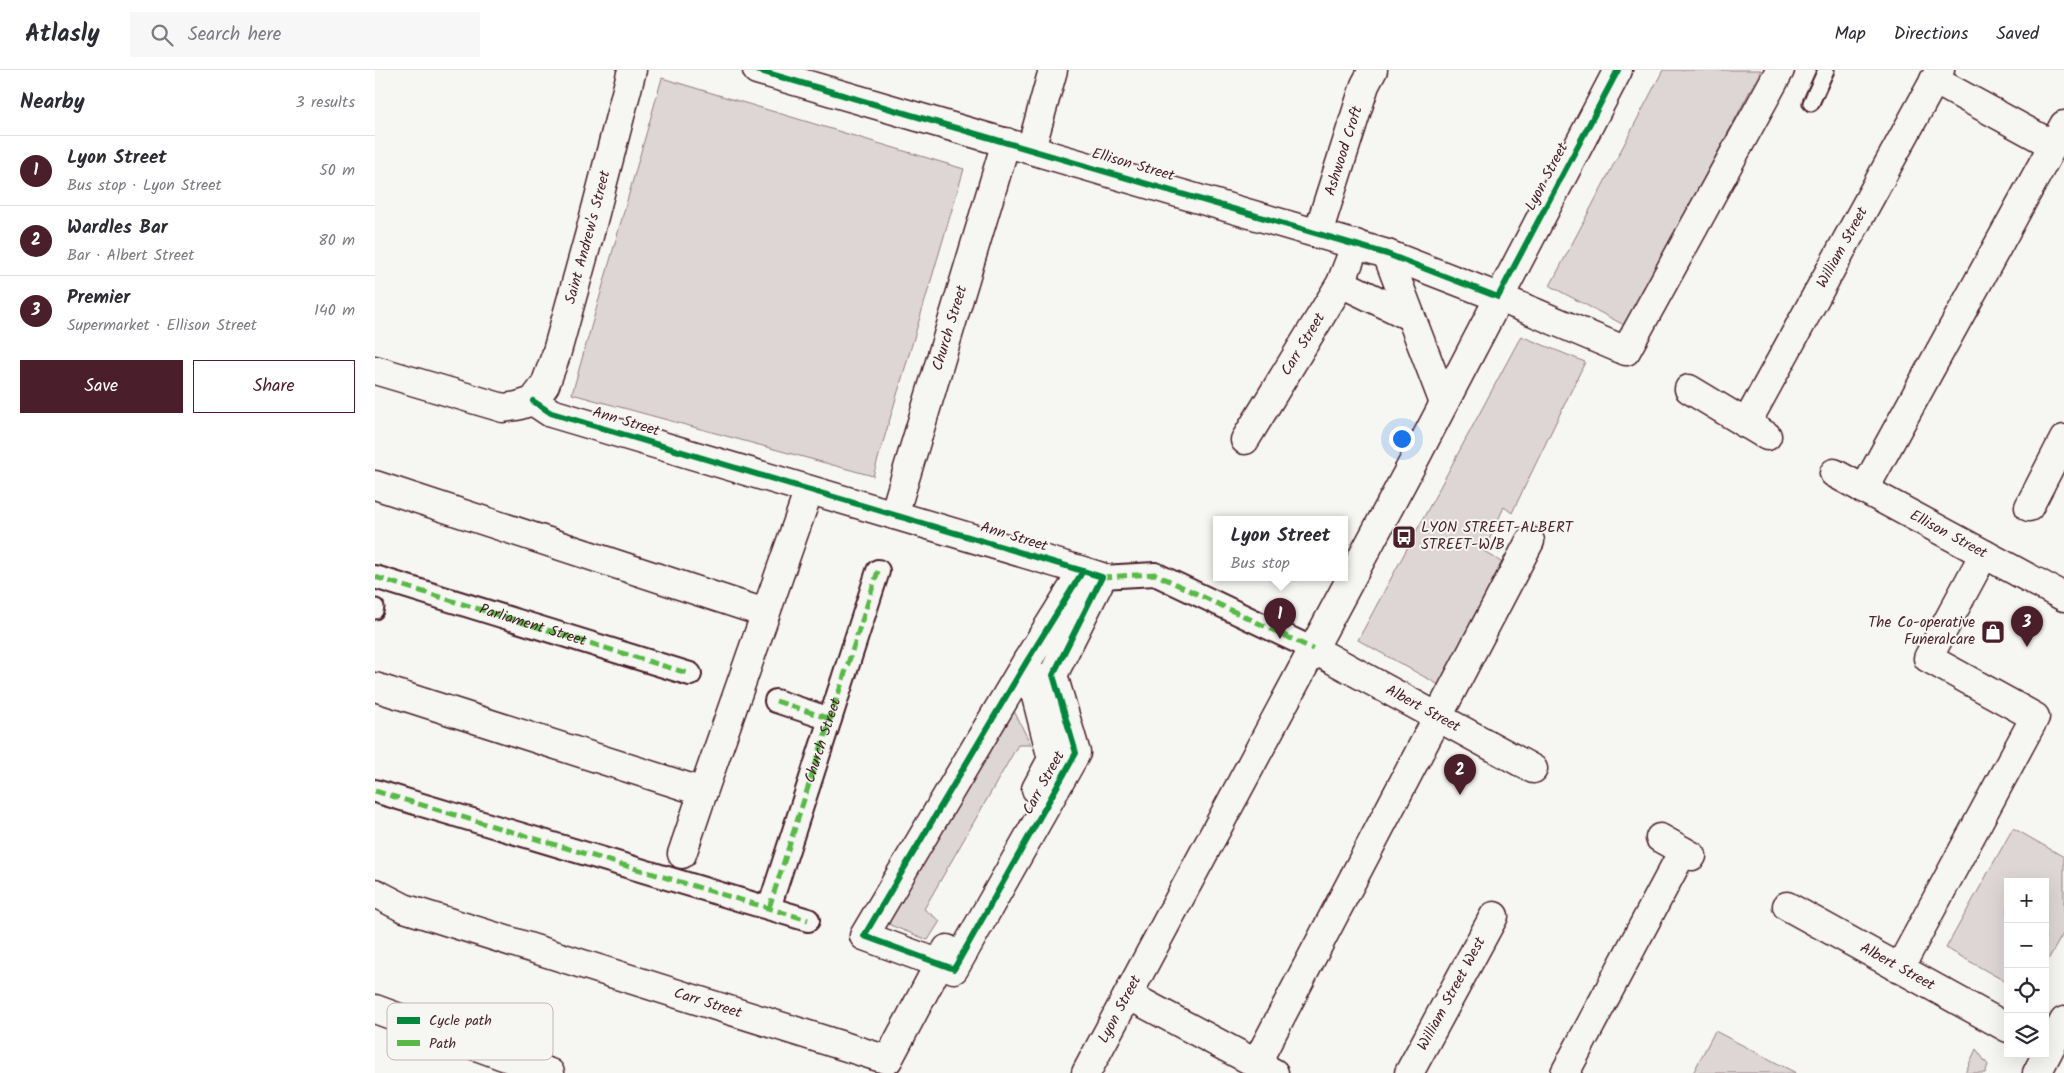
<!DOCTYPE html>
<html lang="en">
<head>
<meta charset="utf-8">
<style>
	:root { --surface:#fff; --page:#f7f7f7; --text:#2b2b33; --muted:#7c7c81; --line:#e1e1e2; --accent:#4a1f2b }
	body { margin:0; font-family:Kalam,sans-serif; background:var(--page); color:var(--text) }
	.controls { position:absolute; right:15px; bottom:15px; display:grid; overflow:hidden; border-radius:0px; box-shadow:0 5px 20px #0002 }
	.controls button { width:45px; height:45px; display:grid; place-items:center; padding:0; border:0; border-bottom:1px solid var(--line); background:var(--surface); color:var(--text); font:25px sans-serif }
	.you { position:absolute; left:1026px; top:368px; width:18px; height:18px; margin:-12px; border:4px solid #fff; border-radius:50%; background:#1a73e8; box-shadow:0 0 0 8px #1a73e833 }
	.badge { display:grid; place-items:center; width:32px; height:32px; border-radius:50%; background:var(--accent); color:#fff; font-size:16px; font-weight:700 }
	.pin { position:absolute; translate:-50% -41px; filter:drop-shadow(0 1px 2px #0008) }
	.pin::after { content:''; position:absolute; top:26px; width:18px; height:15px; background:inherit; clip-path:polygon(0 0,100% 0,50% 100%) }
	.popup { position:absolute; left:838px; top:446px; width:135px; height:65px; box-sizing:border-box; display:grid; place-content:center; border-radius:0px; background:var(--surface); filter:drop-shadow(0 1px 4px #0005); font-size:16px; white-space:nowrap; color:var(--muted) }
	.popup b { font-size:19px; color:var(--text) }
	.popup::after { content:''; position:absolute; left:50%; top:100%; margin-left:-10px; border:10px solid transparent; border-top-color:var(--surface) }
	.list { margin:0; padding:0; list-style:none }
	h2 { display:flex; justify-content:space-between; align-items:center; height:65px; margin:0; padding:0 20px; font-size:21px }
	h2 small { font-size:16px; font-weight:400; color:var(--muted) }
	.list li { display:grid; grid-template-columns:32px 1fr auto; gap:15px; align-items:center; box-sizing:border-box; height:70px; padding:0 20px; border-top:1px solid var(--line) }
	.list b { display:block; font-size:19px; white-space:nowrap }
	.list p { margin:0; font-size:16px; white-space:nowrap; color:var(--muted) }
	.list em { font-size:16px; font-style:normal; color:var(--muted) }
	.actions { display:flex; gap:10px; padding:15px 20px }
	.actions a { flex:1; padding:11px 0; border:1px solid var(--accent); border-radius:0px; text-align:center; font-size:18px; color:var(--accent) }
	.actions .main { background:var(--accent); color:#fff }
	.icon { flex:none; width:28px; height:28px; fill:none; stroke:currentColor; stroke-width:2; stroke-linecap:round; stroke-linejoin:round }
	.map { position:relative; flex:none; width:1689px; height:1003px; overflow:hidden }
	header { display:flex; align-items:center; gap:30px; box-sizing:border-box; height:70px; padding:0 25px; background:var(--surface); border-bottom:1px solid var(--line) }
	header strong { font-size:24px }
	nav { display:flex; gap:28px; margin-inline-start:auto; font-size:18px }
	.search { width:350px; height:45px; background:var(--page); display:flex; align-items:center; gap:12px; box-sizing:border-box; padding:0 18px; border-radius:0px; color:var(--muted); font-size:19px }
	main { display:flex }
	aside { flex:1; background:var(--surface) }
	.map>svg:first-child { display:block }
</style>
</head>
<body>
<header>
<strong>Atlasly</strong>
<div class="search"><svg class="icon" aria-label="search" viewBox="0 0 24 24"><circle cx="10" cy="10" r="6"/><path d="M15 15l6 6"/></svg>Search here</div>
<nav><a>Map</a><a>Directions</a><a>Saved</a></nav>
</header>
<main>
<aside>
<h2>Nearby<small>3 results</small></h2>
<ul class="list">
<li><span class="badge">1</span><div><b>Lyon Street</b><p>Bus stop · Lyon Street</p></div><em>50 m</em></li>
<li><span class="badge">2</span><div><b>Wardles Bar</b><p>Bar · Albert Street</p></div><em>80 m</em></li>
<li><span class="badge">3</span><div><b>Premier</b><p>Supermarket · Ellison Street</p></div><em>140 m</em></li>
</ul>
<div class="actions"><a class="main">Save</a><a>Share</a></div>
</aside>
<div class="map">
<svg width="1689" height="1003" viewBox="0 0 1689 1003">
	<rect width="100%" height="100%" fill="#f6f6f2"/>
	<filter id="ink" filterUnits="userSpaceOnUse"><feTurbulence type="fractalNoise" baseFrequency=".02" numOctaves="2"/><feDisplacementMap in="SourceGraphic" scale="10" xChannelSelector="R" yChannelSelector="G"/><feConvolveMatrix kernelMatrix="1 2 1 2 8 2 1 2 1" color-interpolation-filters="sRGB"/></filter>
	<g filter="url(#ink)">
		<!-- green -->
		<path fill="#ddd6d5" stroke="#947a80" d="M1288 0H1386L1251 256 1175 216Z
			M287 8 589 99 498 406 197 324Z
			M1146 266 1210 292 1137 443 1129 437 1109 481 1132 496 1064 615 983 570Z
			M635 633 656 675H643L549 839 565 851 553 870 515 855 514 842Z
			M1638 758 1689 787V862L1670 895V812H1633V913L1571 878Z
			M1340 961 1421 1003H1318Z
			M1601 979 1613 995 1610 1003H1590Z"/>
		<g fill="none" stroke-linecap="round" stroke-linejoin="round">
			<!-- service casing -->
			<g stroke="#4a1f2b" stroke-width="19">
				<path id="service" d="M1436 33 1451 0
					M0 541 1 537"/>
			</g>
			<!-- pedestrian casing -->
			<g stroke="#4a1f2b" stroke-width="26">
				<g id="pedestrian">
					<path id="s1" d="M0 507 315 604"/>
					<path d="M727 507 780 504 938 579"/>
					<path d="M401 631 455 649"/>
					<path d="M0 721 433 850"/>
					<path id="s2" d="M394 838 503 501"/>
				</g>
			</g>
			<!-- minor casing -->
			<g stroke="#4a1f2b" stroke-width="31">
				<g id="minor">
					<path d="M382 0 1012 184 1123 227 1251 281 1405 0"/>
					<path d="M1559 10 1678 75"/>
					<path d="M656 79 678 0"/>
					<path id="s3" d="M943 163 990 15 998 0"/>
					<path d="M1012 184 1069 333"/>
					<path d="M966 213 1034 246"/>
					<path d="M0 300 128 338 142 336 158 331"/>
					<path d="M1314 319 1392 366"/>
					<path d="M158 331 176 343 708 501 727 507 678 605 701 683 579 899 489 866 652 591 708 501"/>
					<path id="s4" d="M158 331 170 315 181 285 214 166 257 0"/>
					<path id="s5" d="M1371 354 1565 0"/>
					<path id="s6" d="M870 370 966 213 981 174"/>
					<path id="s7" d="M1459 403 1689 527"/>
					<path d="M0 415 390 543"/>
					<path d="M1489 420 1689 55"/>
					<path d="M1654 437 1689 369"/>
					<path id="s8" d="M519 445 631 72"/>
					<path id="s9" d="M938 579 1158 699"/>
					<path d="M652 591 677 689 661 719"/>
					<path d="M0 617 328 722 307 784"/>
					<path d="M328 722 434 420"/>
					<path d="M1285 768 1317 786"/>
					<path id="s10" d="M0 823 29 838 513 990 572 879"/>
					<path id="s11" d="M1412 836 1633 958"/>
					<path d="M1524 899 1660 647 1553 588 1609 484"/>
					<path d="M753 925 899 1003"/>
					<path d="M0 939 175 1003"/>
					<path d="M881 994 1155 471"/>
					<path id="s12" d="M1034 1003 1119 846"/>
					<path d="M1190 1003 1308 781"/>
					<path d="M1662 1003 1689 951"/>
				</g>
			</g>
			<!-- secondary casing -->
			<g stroke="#4a1f2b" stroke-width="31">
				<g id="secondary">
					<path id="s13" d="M711 1003 1042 385 1243 0"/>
				</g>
			</g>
			<!-- service -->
			<use href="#service" stroke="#f6f6f2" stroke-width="15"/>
			<!-- pedestrian -->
			<use href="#pedestrian" stroke="#f6f6f2" stroke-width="22"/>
			<!-- minor -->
			<use href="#minor" stroke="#f6f6f2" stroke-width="28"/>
			<!-- secondary -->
			<use href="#secondary" stroke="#f6f6f2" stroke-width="28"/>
			<!-- quiet -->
			<path stroke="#58b947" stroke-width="5" stroke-dasharray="10 5" stroke-linecap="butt" d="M0 507 315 604
				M727 507 780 504 938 579
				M401 631 455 649
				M0 721 433 850
				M394 838 503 501"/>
			<!-- cycleway casing -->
			<g stroke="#f6f6f2" stroke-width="9">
				<path id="cycleway" d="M382 0 1012 184 1123 227 1243 0
					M158 331 176 343 708 501 727 507 678 605 701 683 579 899 489 866 652 591 708 501"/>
			</g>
			<!-- cycleway -->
			<use href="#cycleway" stroke="#00873e" stroke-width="6"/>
		</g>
	</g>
	<!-- icons -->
	<defs>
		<g id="bus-square" transform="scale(1.25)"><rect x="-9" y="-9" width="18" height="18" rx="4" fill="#4a1f2b" stroke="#f6f6f2"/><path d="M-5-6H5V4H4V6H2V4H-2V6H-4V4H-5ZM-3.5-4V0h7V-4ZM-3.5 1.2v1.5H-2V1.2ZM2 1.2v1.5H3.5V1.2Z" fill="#fff"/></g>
		<g id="shop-square" transform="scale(1.25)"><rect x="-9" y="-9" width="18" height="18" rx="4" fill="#4a1f2b" stroke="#f6f6f2"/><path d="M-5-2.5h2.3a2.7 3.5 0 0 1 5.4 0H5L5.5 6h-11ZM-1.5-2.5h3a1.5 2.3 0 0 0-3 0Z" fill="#fff"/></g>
	</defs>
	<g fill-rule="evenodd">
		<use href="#bus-square" x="1029" y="467"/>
		<use href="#shop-square" x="1618" y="562"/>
	</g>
	<g text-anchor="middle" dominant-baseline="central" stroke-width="4" stroke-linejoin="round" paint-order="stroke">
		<!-- street labels -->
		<g font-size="15" fill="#4a1f2b" stroke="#f6f6f2">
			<text stroke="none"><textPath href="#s3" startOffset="86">Ashwood Croft</textPath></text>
			<text transform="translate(758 95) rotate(16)">Ellison Street</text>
			<text transform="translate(1172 107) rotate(-62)">Lyon Street</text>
			<text stroke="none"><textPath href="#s4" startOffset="174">Saint Andrew's Street</textPath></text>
			<text stroke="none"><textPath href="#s5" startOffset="201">William Street</textPath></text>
			<text stroke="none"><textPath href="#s8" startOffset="195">Church Street</textPath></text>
			<text stroke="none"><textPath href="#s6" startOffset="112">Carr Street</textPath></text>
			<text transform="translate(251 352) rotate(17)">Ann Street</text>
			<text stroke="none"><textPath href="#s7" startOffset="130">Ellison Street</textPath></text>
			<text transform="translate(639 467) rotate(17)">Ann Street</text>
			<text stroke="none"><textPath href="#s1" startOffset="165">Parliament Street</textPath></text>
			<text stroke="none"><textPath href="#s9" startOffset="125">Albert Street</textPath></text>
			<text stroke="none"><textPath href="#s2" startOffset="176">Church Street</textPath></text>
			<text transform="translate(669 713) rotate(-61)">Carr Street</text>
			<text stroke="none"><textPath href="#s11" startOffset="126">Albert Street</textPath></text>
			<text stroke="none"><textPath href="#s12" startOffset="90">William Street West</textPath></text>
			<text stroke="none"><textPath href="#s10" startOffset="351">Carr Street</textPath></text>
			<text stroke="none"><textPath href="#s13" startOffset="72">Lyon Street</textPath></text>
		</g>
		<!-- poi labels -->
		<g font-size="15" fill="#4a1f2b" stroke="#f6f6f2" text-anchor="start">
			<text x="1046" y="458">LYON STREET-ALBERT<tspan x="1046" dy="17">STREET-W/B</tspan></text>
			<text x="1600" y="553" text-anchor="end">The Co-operative<tspan x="1600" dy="17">Funeralcare</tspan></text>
		</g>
	</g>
	<!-- legend -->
	<rect x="12" y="933" width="166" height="57" rx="8" fill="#f6f6f2" stroke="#c2b6b6" stroke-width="1"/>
	<rect x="22" y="947" width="23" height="7" fill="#00873e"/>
	<rect x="22" y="970" width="23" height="6" fill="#58b947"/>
	<g font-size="14" fill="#4a1f2b">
		<text x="54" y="955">Cycle path</text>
		<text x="54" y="978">Path</text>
	</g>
</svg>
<div class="controls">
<button>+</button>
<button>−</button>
<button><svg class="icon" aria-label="locate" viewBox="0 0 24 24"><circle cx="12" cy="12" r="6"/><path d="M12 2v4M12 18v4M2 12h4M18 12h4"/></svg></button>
<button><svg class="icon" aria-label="layers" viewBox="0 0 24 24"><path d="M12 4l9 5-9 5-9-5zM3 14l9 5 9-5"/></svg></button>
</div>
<div class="you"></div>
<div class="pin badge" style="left:905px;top:569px">1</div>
<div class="popup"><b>Lyon Street</b>Bus stop</div>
<div class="pin badge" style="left:1085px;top:725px">2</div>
<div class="pin badge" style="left:1652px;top:577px">3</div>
</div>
</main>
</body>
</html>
